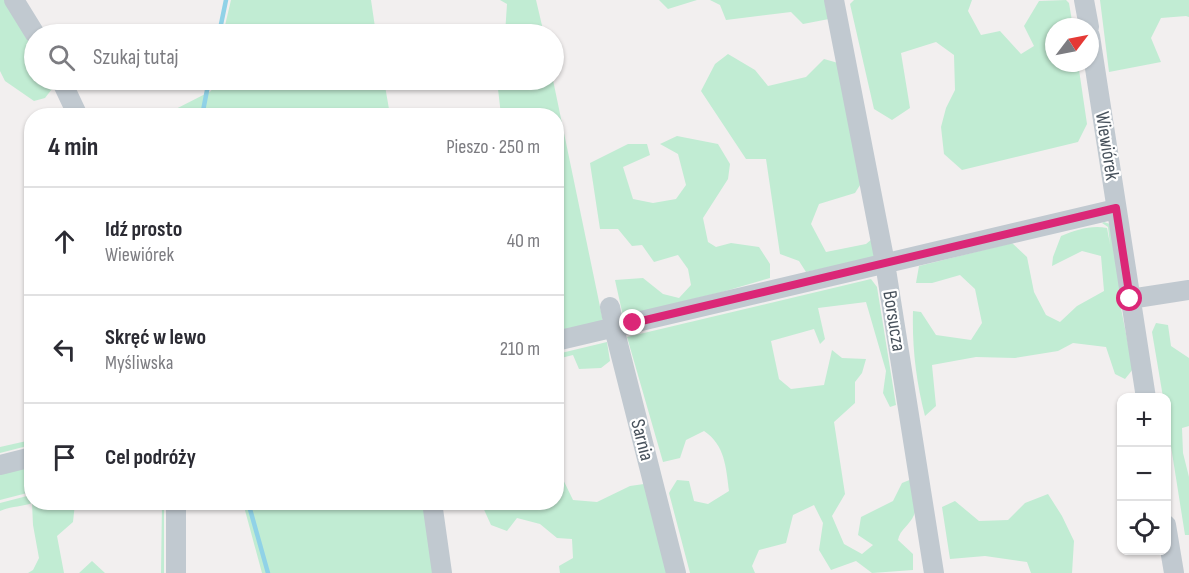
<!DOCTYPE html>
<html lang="pl">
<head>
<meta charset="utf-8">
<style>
	:root { --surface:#fff; --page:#f7f7f7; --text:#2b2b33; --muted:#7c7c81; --line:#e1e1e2 }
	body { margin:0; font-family:"Sofia Sans Condensed",sans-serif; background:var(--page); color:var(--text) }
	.controls { position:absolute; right:18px; bottom:18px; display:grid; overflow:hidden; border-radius:12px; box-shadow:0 2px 4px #0004 }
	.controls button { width:54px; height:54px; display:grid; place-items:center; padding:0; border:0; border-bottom:2px solid var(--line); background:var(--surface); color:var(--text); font:30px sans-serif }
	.compass { position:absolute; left:1045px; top:18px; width:54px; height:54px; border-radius:50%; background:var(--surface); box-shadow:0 2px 4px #0004; rotate:58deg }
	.stop { position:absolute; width:18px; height:18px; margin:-14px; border:4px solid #db2777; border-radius:50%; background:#fff }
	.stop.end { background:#db2777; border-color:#fff; box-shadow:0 2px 6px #0008 }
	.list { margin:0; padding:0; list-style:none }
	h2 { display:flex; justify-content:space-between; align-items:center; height:78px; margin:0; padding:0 24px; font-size:26px }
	h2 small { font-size:20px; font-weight:400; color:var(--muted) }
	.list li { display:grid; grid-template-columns:39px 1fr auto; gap:18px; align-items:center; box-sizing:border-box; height:108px; padding:0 24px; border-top:2px solid var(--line) }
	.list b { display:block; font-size:22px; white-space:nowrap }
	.list p { margin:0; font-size:20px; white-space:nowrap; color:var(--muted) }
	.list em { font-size:20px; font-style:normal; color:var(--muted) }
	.icon { flex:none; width:33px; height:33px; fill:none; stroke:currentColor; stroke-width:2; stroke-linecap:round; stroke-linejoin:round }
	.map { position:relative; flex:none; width:1189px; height:573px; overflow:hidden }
	.search { position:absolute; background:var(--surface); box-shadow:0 2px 4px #0004; left:24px; top:24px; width:540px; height:66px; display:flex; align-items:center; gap:15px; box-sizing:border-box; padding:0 21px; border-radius:33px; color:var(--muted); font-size:22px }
	.panel { position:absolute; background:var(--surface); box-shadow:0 2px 4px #0004; left:24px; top:108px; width:540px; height:402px; border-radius:24px }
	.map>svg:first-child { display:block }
</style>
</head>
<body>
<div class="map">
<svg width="1189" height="573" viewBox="0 0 1189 573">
	<rect width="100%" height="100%" fill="#f2efef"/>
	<!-- green -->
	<path fill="#c1ecd3" d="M0 0H7L34 47V80H51L52 89 45 98 34 101 5 81 0 71Z
		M231 0H371L376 34H223Z
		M500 0H536L544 34H505L507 4Z
		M659 0H697L668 9Z
		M710 0H826L829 19 803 24 791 12 726 20 720 5Z
		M854 0H972L968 11 981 35 1000 31 1021 54 1034 46 1024 26 1039 1 1066 0 1069 3 1073 27H1054V63H1078L1087 124 1078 142 962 170 944 154 941 127 946 108 955 90 954 55 936 42 901 53 910 108 892 120 874 109 850 4Z
		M1100 0H1189V17L1186 16 1161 18 1151 38 1161 62 1109 72Z
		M728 54 755 70 768 86 806 77 824 59 838 63 862 182 855 193 819 204 811 224 826 252 866 244 877 235 883 256 806 272 799 261 780 254 766 159H746L701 91 715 64Z
		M214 80H384L390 115H164L211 91Z
		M499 80H553L603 321 557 333 556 116 501 115 498 89Z
		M677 136 718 144 730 164 728 179 703 218 708 242 716 247 731 243 759 247 770 264V278L722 292 623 316 615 280 643 278 663 294 679 298 691 285 688 269 678 255 654 262 642 245 632 246 618 229H600L590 163 628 144H647L650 155 623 167 633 199 653 203 676 199 686 185 678 154 660 144Z
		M1104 222 1113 225 1122 290 1118 293 1133 369 1125 379 1115 374 1106 347 1073 343 1058 351 1015 358 976 357 932 365 936 406 925 416C916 381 912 347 913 311L921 312 936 335 971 340 982 323 975 289 960 275 932 283H916L919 266 1012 243 1027 257 1034 292 1046 315 1060 322 1077 306 1104 291 1101 256 1082 251 1052 266 1053 257 1061 236C1076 230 1091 225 1107 228L1110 244 1108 227 1102 223Z
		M871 279 877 287 896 405 890 407 883 393 886 371 866 302 818 308 825 339 820 344 814 329 771 341 779 379 791 389 824 385 832 350 842 358 866 359 862 373 855 382V403L834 422 845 494 832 516 844 544 862 554 873 545 858 535 861 517 893 501 902 483 912 479C916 491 919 503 914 515 910 525 900 529 898 540L913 554V570L872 573 856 561 831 570 819 550 823 523 814 505 793 515 786 543 759 550 752 566 755 573H690L669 493 677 480 689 481 694 501 708 504 729 491C726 467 725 445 704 431L686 440 680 458 663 462 627 337Z
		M1156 323 1168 325 1171 346 1189 358V426L1182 428 1183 453 1189 477V535H1185L1167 421 1166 398 1163 397 1152 332Z
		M607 342 610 361 601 368 579 369 573 355 557 359V354Z
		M31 440V445L0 453V447Z
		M31 465V492L0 500V472Z
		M557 467 573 500 597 502 630 486 644 484 670 573H560L559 566 573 558 572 539 557 538 540 524 517 518 507 531 491 525 481 503 556 502Z
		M1048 494 1062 516 1074 541 1072 573H1031L1027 562 985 556 950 559 942 507 955 501 979 521 1008 520 1025 503Z
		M31 495 32 502 75 503 73 522 57 536 64 573H28L33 570 39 558 33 525 32 503C22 507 11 506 0 511V503Z
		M164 503V573H161L162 503Z
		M243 503H424L436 573H262Z
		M92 561 105 573H79Z"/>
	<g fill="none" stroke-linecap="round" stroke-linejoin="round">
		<!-- stream -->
		<path stroke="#90d2e7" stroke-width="4.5" d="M219 34 226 0
			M202 116 209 80
			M248 502 268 573"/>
		<!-- minor -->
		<path stroke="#c1c9d0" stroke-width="20" d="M14 0 35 34
			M834 0 885 263 934 573
			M1084 0 1089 27
			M1090 36 1146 398
			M61 80 78 116
			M1130 299 1189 290
			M610 307 616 336 676 573
			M556 341 1116 209
			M0 465 32 457
			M176 502V573
			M432 502 442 573
			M1166 525 1174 573"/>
	</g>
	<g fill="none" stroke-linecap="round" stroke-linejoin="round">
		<!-- route -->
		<path stroke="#db2777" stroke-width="8" d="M633 323 1116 208 1130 299"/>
	</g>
	<g text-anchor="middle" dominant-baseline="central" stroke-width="4.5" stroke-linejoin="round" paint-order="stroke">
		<!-- street labels -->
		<g font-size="20" fill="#48525c" stroke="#fff">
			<text transform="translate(1107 146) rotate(81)">Wiewiórek</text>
			<text transform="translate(894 321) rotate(81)">Borsucza</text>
			<text transform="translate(642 440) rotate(76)">Sarnia</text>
		</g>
	</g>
</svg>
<div class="controls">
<button>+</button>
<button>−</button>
<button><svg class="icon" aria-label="locate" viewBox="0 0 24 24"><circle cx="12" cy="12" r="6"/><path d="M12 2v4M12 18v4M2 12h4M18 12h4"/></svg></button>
</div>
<svg class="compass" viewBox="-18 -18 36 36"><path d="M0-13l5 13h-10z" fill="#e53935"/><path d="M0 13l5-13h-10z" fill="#7c7c81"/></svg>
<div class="stop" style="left:1130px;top:299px"></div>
<div class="stop end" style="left:633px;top:323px"></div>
<div class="search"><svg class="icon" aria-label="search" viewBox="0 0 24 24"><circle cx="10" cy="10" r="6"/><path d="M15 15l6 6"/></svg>Szukaj tutaj</div>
<section class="panel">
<h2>4 min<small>Pieszo · 250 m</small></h2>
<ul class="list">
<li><svg class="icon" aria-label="ahead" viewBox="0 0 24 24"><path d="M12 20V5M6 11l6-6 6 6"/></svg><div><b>Idź prosto</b><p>Wiewiórek</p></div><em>40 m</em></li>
<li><svg class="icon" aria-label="left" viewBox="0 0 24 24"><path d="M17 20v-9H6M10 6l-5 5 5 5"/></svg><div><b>Skręć w lewo</b><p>Myśliwska</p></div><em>210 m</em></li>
<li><svg class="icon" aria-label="arrive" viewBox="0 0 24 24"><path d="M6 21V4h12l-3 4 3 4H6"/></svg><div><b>Cel podróży</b></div></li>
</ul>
</section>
</div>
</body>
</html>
